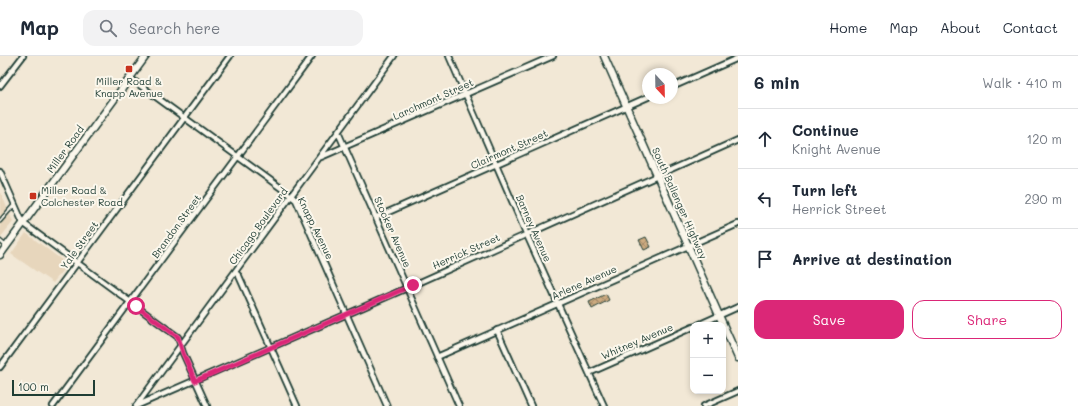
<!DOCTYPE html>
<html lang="en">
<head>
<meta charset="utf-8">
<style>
	:root { --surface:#fff; --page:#f2f2f3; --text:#1f2937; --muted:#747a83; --line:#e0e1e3; --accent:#db2777 }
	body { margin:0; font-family:Mali,sans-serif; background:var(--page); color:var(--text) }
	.controls { position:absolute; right:12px; bottom:12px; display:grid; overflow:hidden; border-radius:8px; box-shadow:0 2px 6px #0003 }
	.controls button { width:36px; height:36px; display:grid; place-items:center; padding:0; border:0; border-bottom:1px solid var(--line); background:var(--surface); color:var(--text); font:20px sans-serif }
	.compass { position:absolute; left:642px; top:12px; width:36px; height:36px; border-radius:50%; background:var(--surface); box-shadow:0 2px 6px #0003; rotate:158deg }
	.scale { position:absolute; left:12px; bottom:10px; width:83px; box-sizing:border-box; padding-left:4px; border:2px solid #1f3d34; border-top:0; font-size:11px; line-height:14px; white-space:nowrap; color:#1f3d34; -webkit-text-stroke:3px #fbf7ec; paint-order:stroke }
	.stop { position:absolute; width:12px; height:12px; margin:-9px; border:3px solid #db2777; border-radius:50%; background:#fff }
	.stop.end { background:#db2777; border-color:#fff; box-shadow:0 1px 4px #0008 }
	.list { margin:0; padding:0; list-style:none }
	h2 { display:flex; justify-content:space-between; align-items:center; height:52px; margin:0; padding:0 16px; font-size:17px }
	h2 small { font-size:13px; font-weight:400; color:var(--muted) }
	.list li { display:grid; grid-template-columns:26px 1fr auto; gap:12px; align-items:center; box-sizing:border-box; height:60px; padding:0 16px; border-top:1px solid var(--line) }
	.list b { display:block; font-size:15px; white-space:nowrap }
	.list p { margin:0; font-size:13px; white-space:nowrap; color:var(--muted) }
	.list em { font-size:13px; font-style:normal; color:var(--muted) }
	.actions { display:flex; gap:8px; padding:12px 16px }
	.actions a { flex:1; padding:9px 0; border:1px solid var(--accent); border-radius:12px; text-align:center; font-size:14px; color:var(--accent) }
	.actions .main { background:var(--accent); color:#fff }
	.icon { flex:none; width:22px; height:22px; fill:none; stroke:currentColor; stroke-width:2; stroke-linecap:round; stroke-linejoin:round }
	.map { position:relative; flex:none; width:738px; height:350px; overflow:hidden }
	header { display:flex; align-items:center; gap:24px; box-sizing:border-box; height:56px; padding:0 20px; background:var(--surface); border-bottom:1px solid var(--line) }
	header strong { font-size:19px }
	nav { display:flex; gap:22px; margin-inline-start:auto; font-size:14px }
	.search { width:280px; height:36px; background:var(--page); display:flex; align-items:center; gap:10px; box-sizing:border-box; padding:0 14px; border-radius:12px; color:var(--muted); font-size:15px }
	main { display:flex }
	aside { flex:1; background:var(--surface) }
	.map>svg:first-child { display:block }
</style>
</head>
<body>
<header>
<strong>Map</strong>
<div class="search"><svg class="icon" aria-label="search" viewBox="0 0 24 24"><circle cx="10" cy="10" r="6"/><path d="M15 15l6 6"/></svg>Search here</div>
<nav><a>Home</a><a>Map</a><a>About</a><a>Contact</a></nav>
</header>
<main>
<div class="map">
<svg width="738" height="350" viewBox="0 0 738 350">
	<defs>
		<pattern id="building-cross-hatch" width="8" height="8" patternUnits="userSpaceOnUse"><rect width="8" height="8" fill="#cdab80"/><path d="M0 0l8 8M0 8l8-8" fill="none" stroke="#a68c6a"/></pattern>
	</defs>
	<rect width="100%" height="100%" fill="#f2e8d6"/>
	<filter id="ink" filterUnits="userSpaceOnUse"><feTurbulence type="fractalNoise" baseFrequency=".025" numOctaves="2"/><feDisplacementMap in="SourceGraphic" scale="8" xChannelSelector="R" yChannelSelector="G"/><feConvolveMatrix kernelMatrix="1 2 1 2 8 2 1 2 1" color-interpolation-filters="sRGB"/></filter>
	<g filter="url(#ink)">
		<!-- built -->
		<path fill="#e7d6bc" d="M1 137 13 166 0 182V138Z
			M26 177 67 208 53 227 11 198Z"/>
		<!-- building -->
		<path fill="url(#building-cross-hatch)" stroke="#1f3d34" d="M646 181 651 191 644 194 639 184Z
			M606 238 609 244 592 253 589 246Z"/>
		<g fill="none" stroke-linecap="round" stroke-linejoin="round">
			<!-- service casing -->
			<g stroke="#1f3d34" stroke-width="5.5">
				<path id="service" d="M0 165 14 149
					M0 185 6 190"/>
			</g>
			<!-- minor casing -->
			<g stroke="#1f3d34" stroke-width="8">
				<path id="minor" d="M449 0 526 177 604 350
					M130 22 285 135 296 144 387 350
					M0 30 23 0
					M672 31 738 2
					M338 76 459 350
					M321 101 553 0
					M0 115 23 167 178 281 183 297 207 350
					M377 161 648 41
					M235 216 239 220 297 350
					M698 269 738 251
					M497 274 531 350
					M437 301 738 168
					M0 311 230 0
					M589 317 693 271
					M53 350 312 0
					M136 350 407 232 738 84
					M136 350 394 0
					M704 350 738 335"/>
			</g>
			<!-- secondary casing -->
			<g stroke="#1f3d34" stroke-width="9">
				<path id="secondary" d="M604 0 738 302
					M0 199 146 0"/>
			</g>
			<!-- service -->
			<use href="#service" stroke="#fbf7ec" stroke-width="2.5"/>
			<!-- minor -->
			<use href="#minor" stroke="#fbf7ec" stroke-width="4.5"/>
			<!-- secondary -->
			<use href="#secondary" stroke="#fbf7ec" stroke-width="6"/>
		</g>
	</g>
	<g fill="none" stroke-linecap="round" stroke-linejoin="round" filter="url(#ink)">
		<!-- route -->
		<path stroke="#db2777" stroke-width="5" d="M136 250 178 281 183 297 195 325 413 229"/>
	</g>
	<!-- markers -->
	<g fill="#c8321e" stroke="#fbf7ec" stroke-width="1.5">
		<rect x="125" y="9" width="8" height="8" rx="2"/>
		<rect x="29" y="136" width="8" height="8" rx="2"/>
	</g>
	<g text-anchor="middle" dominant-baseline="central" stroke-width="4" stroke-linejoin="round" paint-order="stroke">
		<!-- poi labels -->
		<g font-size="10" fill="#1f3d34" stroke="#fbf7ec">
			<text x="129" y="25">Miller Road &amp;<tspan x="129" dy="12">Knapp Avenue</tspan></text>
			<text x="41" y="134" text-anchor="start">Miller Road &amp;<tspan x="41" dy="12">Colchester Road</tspan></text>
		</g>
		<!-- street labels -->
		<g font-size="10" fill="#1f3d34" stroke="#fbf7ec">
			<text transform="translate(433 43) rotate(-24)">Larchmont Street</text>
			<text transform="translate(65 93) rotate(-54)">Miller Road</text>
			<text transform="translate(509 93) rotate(-24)">Clairmont Street</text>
			<text transform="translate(680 147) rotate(66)">South Ballenger Highway</text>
			<text transform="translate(176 170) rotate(-54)">Brandon Street</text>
			<text transform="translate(258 170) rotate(-54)">Chicago Boulevard</text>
			<text transform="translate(316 172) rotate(64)">Knapp Avenue</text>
			<text transform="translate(534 172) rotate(66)">Barney Avenue</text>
			<text transform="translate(393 176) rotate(66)">Stocker Avenue</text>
			<text transform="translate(79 189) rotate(-54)">Yale Street</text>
			<text transform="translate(466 195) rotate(-24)">Herrick Street</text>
			<text transform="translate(584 226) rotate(-24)">Arlene Avenue</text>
			<text transform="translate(637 285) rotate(-23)">Whitney Avenue</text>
		</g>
	</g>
</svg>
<div class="controls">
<button>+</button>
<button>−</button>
</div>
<svg class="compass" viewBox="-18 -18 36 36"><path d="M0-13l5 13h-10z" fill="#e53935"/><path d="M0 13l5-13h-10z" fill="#747a83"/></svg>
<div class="scale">100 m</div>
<div class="stop" style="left:136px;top:250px"></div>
<div class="stop end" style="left:413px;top:229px"></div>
</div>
<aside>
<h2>6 min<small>Walk · 410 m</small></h2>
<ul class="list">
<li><svg class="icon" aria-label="ahead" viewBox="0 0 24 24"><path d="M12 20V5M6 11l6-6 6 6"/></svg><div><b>Continue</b><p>Knight Avenue</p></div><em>120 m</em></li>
<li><svg class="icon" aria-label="left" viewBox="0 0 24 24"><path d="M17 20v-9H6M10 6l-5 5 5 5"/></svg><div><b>Turn left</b><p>Herrick Street</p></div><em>290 m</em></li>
<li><svg class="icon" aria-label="arrive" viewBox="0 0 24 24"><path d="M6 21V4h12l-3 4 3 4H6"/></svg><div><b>Arrive at destination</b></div></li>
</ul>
<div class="actions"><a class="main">Save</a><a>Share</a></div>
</aside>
</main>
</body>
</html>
